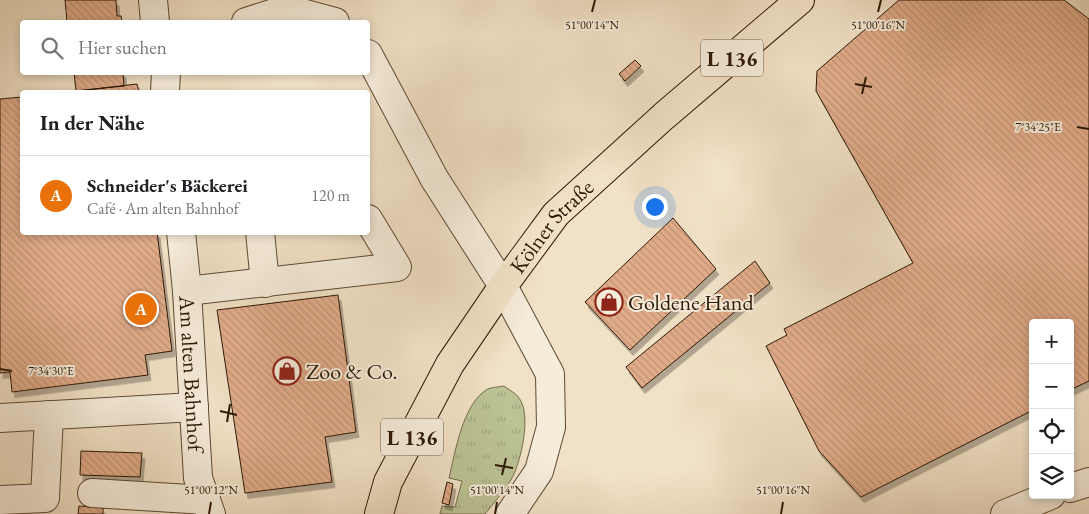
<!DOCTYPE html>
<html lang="de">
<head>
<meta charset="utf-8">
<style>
	:root { --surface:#fff; --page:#f2f2f2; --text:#202124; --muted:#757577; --line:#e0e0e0; --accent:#ea580c }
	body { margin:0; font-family:"EB Garamond",serif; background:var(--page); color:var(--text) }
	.controls { position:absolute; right:15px; bottom:15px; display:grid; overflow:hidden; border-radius:5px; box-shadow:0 2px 8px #0003 }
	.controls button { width:45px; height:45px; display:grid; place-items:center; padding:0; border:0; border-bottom:1px solid var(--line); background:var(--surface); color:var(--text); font:25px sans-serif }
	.you { position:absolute; left:654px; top:206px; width:18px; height:18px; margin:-12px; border:4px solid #fff; border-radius:50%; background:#1a73e8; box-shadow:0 0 0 8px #1a73e833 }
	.badge { display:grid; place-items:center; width:32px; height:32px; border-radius:50%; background:var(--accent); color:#fff; font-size:16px; font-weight:700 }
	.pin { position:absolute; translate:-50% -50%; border:2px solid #fff; box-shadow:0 1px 5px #0006 }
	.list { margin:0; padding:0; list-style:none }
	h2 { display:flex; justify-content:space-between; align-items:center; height:65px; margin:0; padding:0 20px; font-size:21px }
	h2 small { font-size:16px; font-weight:400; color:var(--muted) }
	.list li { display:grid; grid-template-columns:32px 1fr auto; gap:15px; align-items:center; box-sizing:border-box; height:80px; padding:0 20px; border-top:1px solid var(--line) }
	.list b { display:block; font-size:19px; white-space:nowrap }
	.list p { margin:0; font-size:16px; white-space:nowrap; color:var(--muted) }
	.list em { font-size:16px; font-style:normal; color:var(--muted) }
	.icon { flex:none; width:28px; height:28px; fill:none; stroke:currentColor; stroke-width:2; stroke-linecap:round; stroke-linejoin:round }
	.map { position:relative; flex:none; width:1089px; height:514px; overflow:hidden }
	.search { position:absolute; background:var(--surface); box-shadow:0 2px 8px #0003; left:20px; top:20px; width:350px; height:55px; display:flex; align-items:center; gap:12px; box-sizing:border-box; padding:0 18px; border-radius:5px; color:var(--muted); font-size:19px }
	.panel { position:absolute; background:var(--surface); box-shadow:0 2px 8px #0003; left:20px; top:90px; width:350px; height:145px; border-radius:5px }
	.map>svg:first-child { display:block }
</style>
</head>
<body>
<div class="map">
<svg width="1089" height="514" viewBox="0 0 1089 514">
	<defs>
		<pattern id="grass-tufts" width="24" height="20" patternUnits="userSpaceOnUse" patternTransform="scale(1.25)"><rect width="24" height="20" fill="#bbc294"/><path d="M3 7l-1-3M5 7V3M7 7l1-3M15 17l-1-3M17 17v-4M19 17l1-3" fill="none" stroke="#a1a67e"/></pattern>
		<pattern id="building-back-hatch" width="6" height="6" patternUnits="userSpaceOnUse" patternTransform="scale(1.25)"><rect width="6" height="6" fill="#e1ac8a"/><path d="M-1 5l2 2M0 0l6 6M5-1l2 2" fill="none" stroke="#c19375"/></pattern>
		<filter id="shadow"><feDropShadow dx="3" dy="5.5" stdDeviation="0" flood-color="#0004"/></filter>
	</defs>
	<rect width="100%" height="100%" fill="#f1e1c6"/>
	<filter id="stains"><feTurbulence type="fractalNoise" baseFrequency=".004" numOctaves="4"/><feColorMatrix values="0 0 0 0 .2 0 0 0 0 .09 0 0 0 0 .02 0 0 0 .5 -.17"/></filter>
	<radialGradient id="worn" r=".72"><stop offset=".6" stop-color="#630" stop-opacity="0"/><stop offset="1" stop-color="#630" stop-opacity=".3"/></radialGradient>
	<!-- grass -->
	<path fill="url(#grass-tufts)" stroke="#746d4c" d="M504 386C509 390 516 393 519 398 532 415 521 462 511 480 503 492 494 503 485 514H440L442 506 455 507 462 481 449 478C455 453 463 402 488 389 492 387 499 387 504 386Z"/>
	<!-- building -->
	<path fill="url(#building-back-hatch)" stroke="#2c1803" filter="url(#shadow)" d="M65 0H116L117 16H121L122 22H67Z
		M899 0H1064L1089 19V381L1070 390V323H1033V410L861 497 819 451 766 346 787 335 784 329 913 263 816 91 817 71Z
		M635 60 641 66 625 81 619 74Z
		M74 72H123L124 86 76 91Z
		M137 84 139 92H64L76 91Z
		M22 97V232H157L172 351 145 355 148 375 12 392 10 372 0 373V99Z
		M673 218 716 269 630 350 585 302Z
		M755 261 770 283 642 388 626 367Z
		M338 295 356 432 325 437 332 482 245 493 217 310Z
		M81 451 142 453 140 477 80 475Z
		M447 482 453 484 449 505 442 503Z
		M79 506 103 508V514H78Z"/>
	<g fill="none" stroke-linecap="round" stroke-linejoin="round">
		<!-- minor casing -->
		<g stroke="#5d4a34" stroke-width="30">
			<g id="minor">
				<path d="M153 0 155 22"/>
				<path d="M287 9 335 22"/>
				<path d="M246 22 287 9"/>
				<path d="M368 54 434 178 503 286 550 374 551 427 539 471 510 514"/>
				<path d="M165 92 166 72"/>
				<path id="s1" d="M181 232 187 291 198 478 211 514"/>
				<path d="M260 232 265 283"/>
				<path d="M187 291 397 267 368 219"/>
				<path d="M0 418 194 407"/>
				<path d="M1070 488 1089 482"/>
				<path d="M92 493 206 500"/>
				<path d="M0 500 45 498 49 415"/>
				<path d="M1005 514 1051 495"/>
			</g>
		</g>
		<!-- major casing -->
		<g stroke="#2c1803" stroke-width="30">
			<g id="major">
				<path id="s2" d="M379 514 388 482 450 364 503 286 556 214 664 116 800 0"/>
			</g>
		</g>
		<!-- minor -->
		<use href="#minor" stroke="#f6ecda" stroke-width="28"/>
		<!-- major -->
		<use href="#major" stroke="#f1e1c6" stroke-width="28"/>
	</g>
	<!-- ticks -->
	<path fill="none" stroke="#2c1803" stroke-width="2" d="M592 12 595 0M878 12 881 0M855 84 872 87M862 94 866 77M1077 127 1089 129M0 369 12 371M220 411 237 415M227 422 230 404M495 465 513 468M502 475 506 458M209 514 211 502M495 514 497 502M781 514 783 502"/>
	<!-- icons -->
	<defs>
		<g id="shop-ring" transform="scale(1.4375)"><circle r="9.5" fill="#f6ecda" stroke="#8f2418" stroke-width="1.5"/><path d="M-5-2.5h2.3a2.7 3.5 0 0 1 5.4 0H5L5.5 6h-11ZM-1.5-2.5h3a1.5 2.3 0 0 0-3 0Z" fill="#8f2418"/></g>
	</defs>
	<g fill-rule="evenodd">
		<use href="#shop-ring" x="609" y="302"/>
		<use href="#shop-ring" x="287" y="371"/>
	</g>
	<g text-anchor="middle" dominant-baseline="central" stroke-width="4" stroke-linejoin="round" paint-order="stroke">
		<!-- shield labels -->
		<g fill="#f6ecda" stroke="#695844" stroke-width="1">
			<rect x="701" y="39.5" width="62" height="37" rx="4"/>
			<rect x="381" y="418.5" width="62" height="37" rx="4"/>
		</g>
		<g font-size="21" font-weight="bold" fill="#2c1803">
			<text x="732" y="58">L 136</text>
			<text x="412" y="437">L 136</text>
		</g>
		<!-- street labels -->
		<g font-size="22" fill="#2c1803" stroke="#f6ecda">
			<text stroke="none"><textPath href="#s2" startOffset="338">Kölner Straße</textPath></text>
			<text stroke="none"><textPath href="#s1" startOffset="142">Am alten Bahnhof</textPath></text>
		</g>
		<!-- poi labels -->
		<g font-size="22" fill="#2c1803" stroke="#f6ecda" text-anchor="start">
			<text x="628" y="302">Goldene Hand</text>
			<text x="306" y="371">Zoo &amp; Co.</text>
		</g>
	</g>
	<g font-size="12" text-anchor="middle" fill="#2c1803" stroke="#f6ecda" stroke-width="4" stroke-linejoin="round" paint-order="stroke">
		<text x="592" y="29">51°00'14"N</text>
		<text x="878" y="29">51°00'16"N</text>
		<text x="1038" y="131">7°34'25"E</text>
		<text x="51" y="375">7°34'30"E</text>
		<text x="211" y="494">51°00'12"N</text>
		<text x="497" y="494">51°00'14"N</text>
		<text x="783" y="494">51°00'16"N</text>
	</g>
	<rect width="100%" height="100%" filter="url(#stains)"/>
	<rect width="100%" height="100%" fill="url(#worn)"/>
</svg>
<div class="controls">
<button>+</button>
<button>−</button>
<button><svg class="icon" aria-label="locate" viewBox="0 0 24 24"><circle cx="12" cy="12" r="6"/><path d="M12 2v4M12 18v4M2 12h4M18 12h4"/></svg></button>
<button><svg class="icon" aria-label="layers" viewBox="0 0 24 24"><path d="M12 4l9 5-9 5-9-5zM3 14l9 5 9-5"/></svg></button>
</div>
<div class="you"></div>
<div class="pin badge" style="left:141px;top:309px;background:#e8710a">A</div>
<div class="search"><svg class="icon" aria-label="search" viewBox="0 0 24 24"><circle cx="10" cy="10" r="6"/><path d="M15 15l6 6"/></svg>Hier suchen</div>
<section class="panel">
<h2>In der Nähe<small></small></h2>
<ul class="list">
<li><span class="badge" style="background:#e8710a">A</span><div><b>Schneider's Bäckerei</b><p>Café · Am alten Bahnhof</p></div><em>120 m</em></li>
</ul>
</section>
</div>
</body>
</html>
